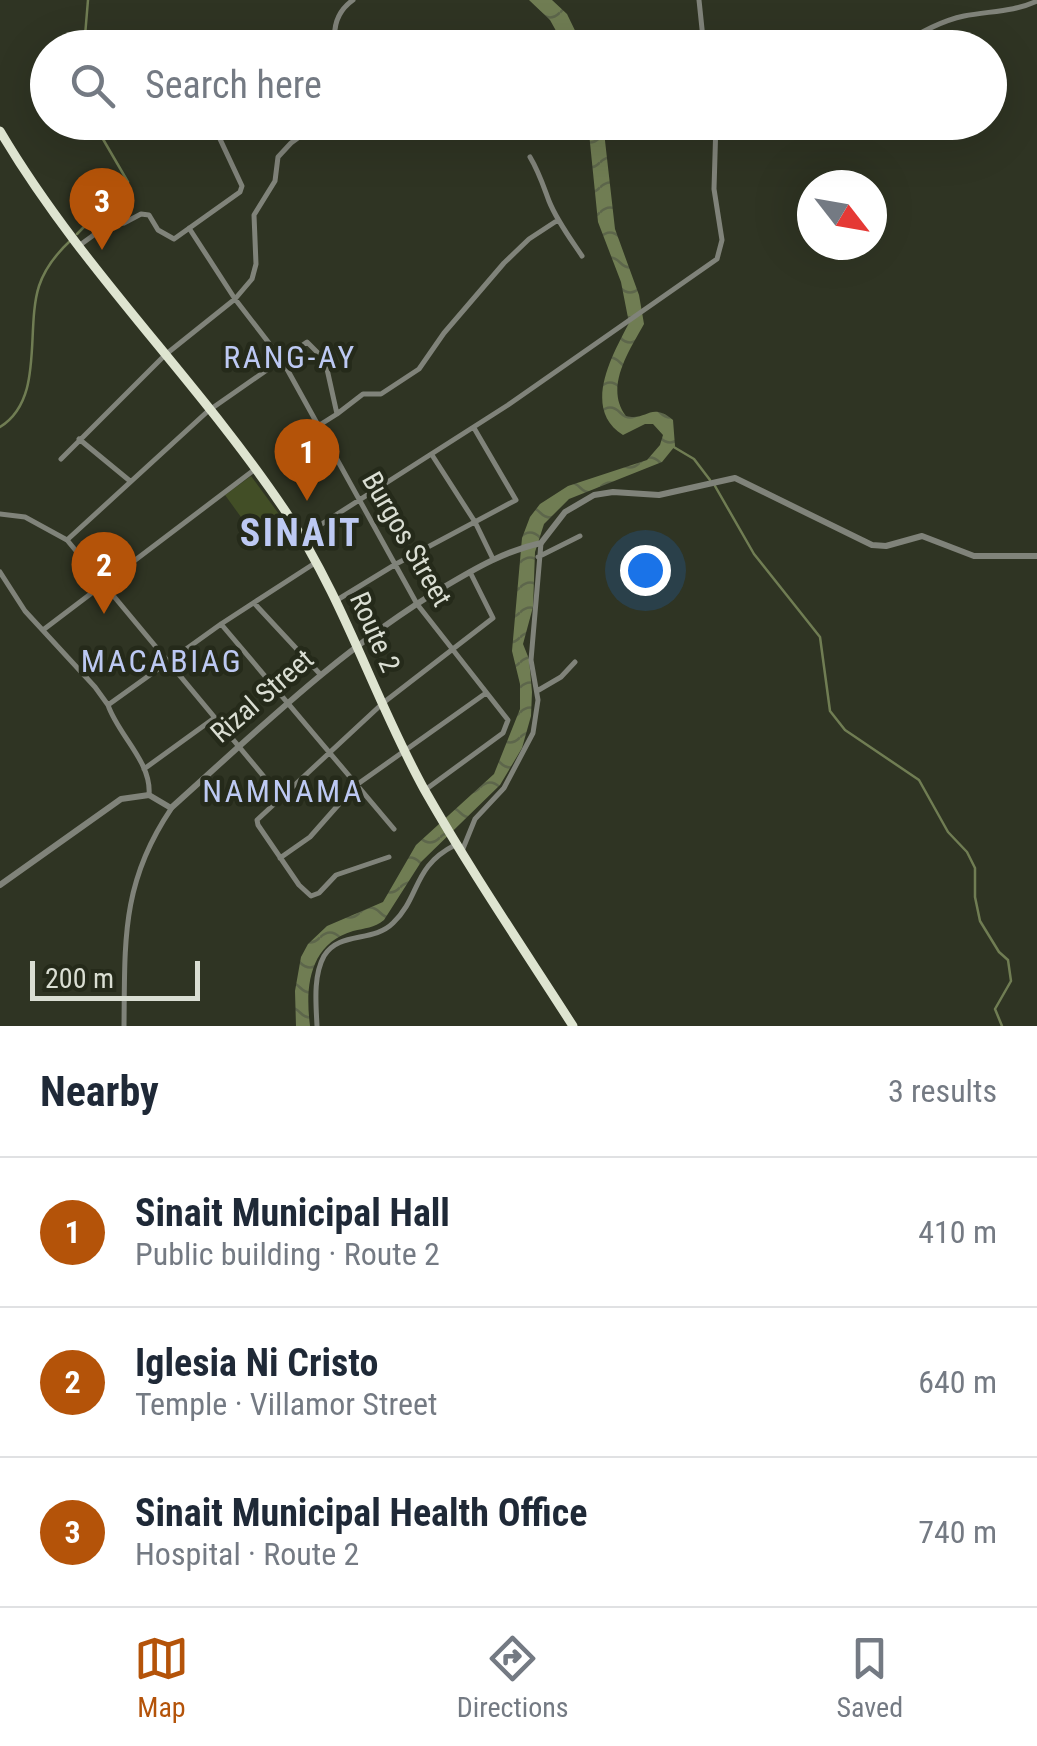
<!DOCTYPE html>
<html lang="en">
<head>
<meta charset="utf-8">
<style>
	:root { --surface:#fff; --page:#f6f6f7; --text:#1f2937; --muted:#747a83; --line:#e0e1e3; --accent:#b45309 }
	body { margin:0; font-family:"Roboto Condensed",sans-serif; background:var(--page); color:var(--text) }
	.compass { position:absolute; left:797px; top:170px; width:90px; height:90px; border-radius:50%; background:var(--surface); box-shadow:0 10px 40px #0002; rotate:121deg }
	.scale { position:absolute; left:30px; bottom:25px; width:170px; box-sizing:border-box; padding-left:10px; border:5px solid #daded3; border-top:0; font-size:28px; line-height:35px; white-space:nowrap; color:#daded3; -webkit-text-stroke:8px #252a1a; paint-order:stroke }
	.you { position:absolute; left:645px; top:570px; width:35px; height:35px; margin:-25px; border:8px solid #fff; border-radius:50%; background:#1a73e8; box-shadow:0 0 0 15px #1a73e833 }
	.badge { display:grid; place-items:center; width:65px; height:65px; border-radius:50%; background:var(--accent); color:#fff; font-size:32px; font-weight:700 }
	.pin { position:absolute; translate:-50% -82px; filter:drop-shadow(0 2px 5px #0008) }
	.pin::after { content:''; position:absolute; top:52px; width:35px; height:30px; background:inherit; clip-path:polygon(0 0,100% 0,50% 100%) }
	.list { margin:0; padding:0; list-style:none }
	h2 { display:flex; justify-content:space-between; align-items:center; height:130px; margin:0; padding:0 40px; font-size:42px }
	h2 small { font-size:32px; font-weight:400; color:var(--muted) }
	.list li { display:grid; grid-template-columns:65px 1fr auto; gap:30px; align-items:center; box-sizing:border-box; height:150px; padding:0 40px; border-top:2px solid var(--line) }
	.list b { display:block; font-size:38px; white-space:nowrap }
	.list p { margin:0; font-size:32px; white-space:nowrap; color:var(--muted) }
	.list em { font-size:32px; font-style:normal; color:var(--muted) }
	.icon { flex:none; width:55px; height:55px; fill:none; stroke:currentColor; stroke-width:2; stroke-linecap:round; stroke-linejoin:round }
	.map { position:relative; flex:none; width:1037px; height:1026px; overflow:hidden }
	.search { position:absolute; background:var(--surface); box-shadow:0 10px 40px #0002; left:30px; right:30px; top:30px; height:110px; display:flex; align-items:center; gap:25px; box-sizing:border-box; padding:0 35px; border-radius:55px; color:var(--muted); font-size:38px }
	.sheet { height:580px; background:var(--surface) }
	nav { display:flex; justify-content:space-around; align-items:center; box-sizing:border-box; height:140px; border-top:2px solid var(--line); background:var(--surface); font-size:28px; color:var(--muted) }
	nav a { display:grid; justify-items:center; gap:5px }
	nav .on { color:var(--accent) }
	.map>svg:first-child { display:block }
</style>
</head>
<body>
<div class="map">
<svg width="1037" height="1026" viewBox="0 0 1037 1026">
	<defs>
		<pattern id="water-waves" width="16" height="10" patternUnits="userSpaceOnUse" patternTransform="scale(2.5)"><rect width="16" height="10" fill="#707d53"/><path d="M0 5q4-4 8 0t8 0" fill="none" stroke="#5d664b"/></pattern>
	</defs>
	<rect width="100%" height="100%" fill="#2f3423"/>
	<!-- green -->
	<path fill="#424e26" d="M251 476 284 521 259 542 225 495Z"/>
	<!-- water -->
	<path fill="url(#water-waves)" d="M529 0H552L567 14 583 47H565L550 20Z
		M588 123H603L615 229 639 295 644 324C629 351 604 388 626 416 647 422 650 401 673 420L675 446 662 462 569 499 544 524 535 552 533 607 523 644 529 659 532 692 531 716 522 748 500 785 421 862 384 920C374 928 365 928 353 931 309 944 305 987 310 1026H296L295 991 301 957 308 944 327 926 383 902 416 845 494 774 520 709V684L512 651 522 538 530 517 540 504 568 486 647 460 660 445 663 435 653 424H645L623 435C581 409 613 354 629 323L621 282 598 222Z"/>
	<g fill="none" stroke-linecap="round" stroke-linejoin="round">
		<!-- stream -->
		<path stroke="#707d53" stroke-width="2.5" d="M84 48 88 0
			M77 234 128 182 93 122
			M0 427C45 399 25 330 39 286 45 268 58 252 71 240
			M672 446 694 459 710 480
			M715 486 754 554 820 637 830 711 845 730 919 780 948 832 967 852 975 868V897L980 921 999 952 1008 960 1011 981 995 1009 1002 1026"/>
		<!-- minor -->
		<path stroke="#80837a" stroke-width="5" d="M699 0 704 48
			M336 48C332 28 336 12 353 0
			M896 48C917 34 940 21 964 16 989 11 1014 12 1037 1
			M530 157C539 172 543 185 549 201 557 221 570 238 582 256
			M189 228 235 299 282 360 417 604 508 720 503 733 425 790
			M80 245 106 226 124 223 141 214 149 215 158 230 174 239 240 192 242 186 212 122
			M337 414 363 394H381L419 369 444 333 504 263 529 239 558 220
			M79 439 130 481
			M432 455 475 522 493 559
			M61 459 165 355 235 299 252 279 256 264 254 215 275 181 278 157 291 143 320 122
			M0 514 25 517 67 540 280 796
			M303 536 508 405 717 259 722 240 714 189 716 122
			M67 540 208 411 307 342 325 360 337 414 318 426
			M538 557 580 536
			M0 572 25 611 95 687 108 705
			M337 600 396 564 516 500 474 428
			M254 603 320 674
			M221 624 394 829
			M43 630 254 470
			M537 691 561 677 575 662
			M144 769 213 719
			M149 795C152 762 118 735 108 705L221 624 315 563
			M462 851 475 819 504 788 533 733 538 700 531 660 541 543
			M389 857 336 875 319 893 311 896 299 885 258 825 257 820 383 703 493 618 470 572
			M280 858 310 837 355 786 486 693
			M124 1026C125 941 121 883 171 809
			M317 1026C316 1004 313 976 324 956 339 931 373 943 393 923 421 896 412 867 455 845"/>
		<!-- tertiary -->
		<path stroke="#80837a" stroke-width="6" d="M0 885 121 799 149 795 171 808C259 729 342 648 444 587 476 568 505 551 541 543L565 512 594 495 613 492 659 495 735 478 872 545 886 546 922 536 974 556H1037"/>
		<!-- trunk -->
		<path stroke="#dee4d0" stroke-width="9" d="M0 131C82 270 197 379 286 512 344 599 374 698 424 789 470 870 523 948 573 1026"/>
	</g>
	<g text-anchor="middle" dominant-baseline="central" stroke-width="9" stroke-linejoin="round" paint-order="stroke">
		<!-- street labels -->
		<g font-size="28" fill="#daded3" stroke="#252a1a">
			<text transform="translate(407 539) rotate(60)">Burgos Street</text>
			<text transform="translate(375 632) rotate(66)">Route 2</text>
			<text transform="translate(262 696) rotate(-41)">Rizal Street</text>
		</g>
		<!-- quarter labels -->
		<g font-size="32" letter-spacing="2.5" fill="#bdc9f3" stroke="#252a1a">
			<text x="290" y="357">RANG-AY</text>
			<text x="162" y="661">MACABIAG</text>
			<text x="283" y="791">NAMNAMA</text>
		</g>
		<!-- district labels -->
		<g font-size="38" font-weight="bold" letter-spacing="2.5" fill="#bdc9f3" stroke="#252a1a">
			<text x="301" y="533">SINAIT</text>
		</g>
	</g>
</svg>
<svg class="compass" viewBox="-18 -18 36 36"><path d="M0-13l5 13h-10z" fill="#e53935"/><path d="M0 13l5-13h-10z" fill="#747a83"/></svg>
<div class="scale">200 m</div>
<div class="you"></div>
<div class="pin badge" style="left:307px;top:501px">1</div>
<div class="pin badge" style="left:104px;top:614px">2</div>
<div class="pin badge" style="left:102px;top:250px">3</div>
<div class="search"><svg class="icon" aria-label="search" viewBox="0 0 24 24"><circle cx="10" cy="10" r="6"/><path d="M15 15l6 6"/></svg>Search here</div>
</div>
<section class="sheet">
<h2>Nearby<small>3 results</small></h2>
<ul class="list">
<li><span class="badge">1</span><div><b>Sinait Municipal Hall</b><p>Public building · Route 2</p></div><em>410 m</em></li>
<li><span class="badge">2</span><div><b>Iglesia Ni Cristo</b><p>Temple · Villamor Street</p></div><em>640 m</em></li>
<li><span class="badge">3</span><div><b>Sinait Municipal Health Office</b><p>Hospital · Route 2</p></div><em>740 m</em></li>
</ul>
</section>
<nav>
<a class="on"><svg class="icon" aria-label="map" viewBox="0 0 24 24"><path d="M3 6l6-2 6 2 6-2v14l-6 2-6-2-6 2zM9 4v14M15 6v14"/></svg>Map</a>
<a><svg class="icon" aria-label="directions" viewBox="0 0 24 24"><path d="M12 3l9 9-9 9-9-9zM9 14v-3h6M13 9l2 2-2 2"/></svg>Directions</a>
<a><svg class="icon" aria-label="saved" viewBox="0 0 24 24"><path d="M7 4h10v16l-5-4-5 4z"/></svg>Saved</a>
</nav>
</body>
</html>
